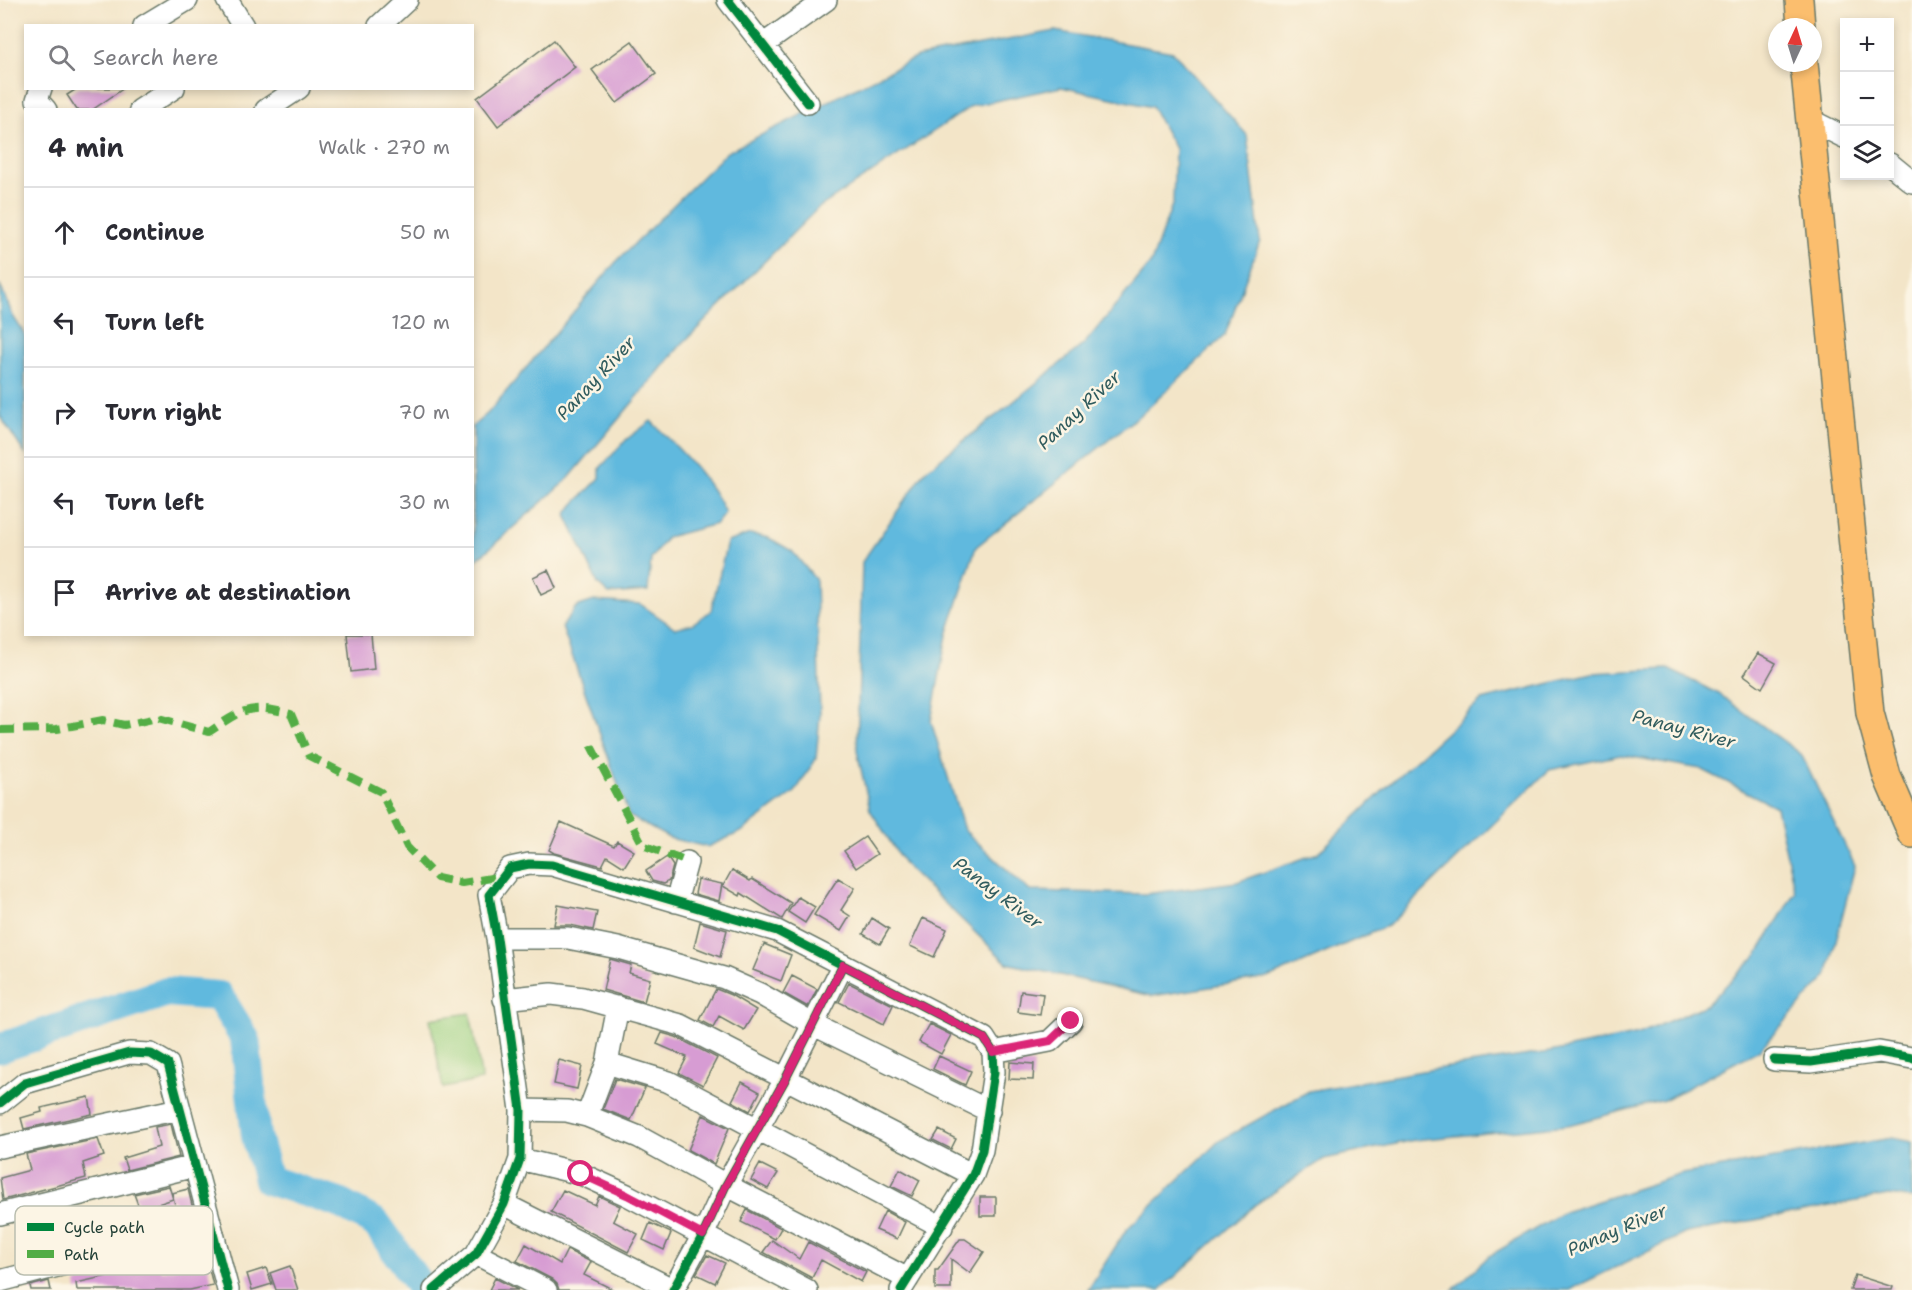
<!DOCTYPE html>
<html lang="en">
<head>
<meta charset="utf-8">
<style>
	:root { --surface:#fff; --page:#f7f7f7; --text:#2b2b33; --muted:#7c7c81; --line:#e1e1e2 }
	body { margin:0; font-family:"Shantell Sans",sans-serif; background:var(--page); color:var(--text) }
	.controls { position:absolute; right:18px; top:18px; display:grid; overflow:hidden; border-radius:0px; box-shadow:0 3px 9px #0003 }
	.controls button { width:54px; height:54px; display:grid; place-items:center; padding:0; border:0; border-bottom:2px solid var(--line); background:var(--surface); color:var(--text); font:30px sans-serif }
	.compass { position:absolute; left:1768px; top:18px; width:54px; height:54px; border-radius:50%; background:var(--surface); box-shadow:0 3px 9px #0003; rotate:4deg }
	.stop { position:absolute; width:18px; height:18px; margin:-14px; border:4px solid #db2777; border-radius:50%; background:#fff }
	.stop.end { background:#db2777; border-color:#fff; box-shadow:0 2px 6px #0008 }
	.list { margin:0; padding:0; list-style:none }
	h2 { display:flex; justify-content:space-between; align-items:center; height:78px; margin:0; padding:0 24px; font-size:26px }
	h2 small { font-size:20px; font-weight:400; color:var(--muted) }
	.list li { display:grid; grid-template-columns:39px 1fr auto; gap:18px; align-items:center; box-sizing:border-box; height:90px; padding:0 24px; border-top:2px solid var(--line) }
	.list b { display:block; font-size:22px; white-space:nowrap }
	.list em { font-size:20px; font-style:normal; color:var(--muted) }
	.icon { flex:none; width:33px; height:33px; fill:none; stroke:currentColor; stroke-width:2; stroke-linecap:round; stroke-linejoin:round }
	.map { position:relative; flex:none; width:1912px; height:1290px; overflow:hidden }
	.search { position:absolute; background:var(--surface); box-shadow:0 3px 9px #0003; left:24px; top:24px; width:450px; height:66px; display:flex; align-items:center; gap:15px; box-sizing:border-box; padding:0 21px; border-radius:0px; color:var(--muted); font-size:22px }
	.panel { position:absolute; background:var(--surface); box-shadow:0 3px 9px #0003; left:24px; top:108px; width:450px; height:528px; border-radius:0px }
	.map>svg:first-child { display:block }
</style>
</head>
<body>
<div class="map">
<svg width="1912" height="1290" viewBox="0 0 1912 1290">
	<rect width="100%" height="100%" fill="#fcf5e5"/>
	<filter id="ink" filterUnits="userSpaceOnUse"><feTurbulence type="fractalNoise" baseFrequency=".0167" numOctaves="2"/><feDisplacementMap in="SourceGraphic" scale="12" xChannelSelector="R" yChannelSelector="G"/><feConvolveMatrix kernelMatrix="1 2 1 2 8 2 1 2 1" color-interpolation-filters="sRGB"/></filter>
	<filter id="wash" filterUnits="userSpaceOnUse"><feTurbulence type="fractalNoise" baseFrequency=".008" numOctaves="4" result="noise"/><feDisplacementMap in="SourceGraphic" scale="24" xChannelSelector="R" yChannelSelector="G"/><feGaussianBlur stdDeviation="1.35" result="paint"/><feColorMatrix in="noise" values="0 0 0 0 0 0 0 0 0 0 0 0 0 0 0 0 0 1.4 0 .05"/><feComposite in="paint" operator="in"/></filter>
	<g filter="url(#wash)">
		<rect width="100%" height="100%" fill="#f3e5c8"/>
		<!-- green -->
		<path fill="#9ed283" stroke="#5e885c" stroke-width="1.5" d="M470 1013 482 1080 443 1088 430 1019Z"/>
		<!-- water -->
		<path fill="#61b9de" stroke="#407b89" stroke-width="1.5" d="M1055 31 1173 52 1247 135 1260 241 1225 335 1146 410 976 547 947 635 931 721 964 830 1030 891 1146 894 1237 882 1318 853 1396 778 1482 700 1592 673 1668 669 1719 694 1801 754 1855 866 1827 976 1759 1050 1664 1100 1568 1125 1415 1140 1324 1159 1256 1204 1160 1290H1088L1126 1230 1219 1141 1309 1091 1422 1071 1550 1052 1639 1034 1706 1005 1757 955 1795 892 1776 807 1701 769 1621 755 1549 770 1389 925 1268 978 1152 996 1007 963 905 865 870 810 857 751 862 562 926 470 1007 407 1085 343 1151 263 1173 202 1175 149 1152 107 1061 87 972 106 817 209 681 345 569 478 473 563V426L488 413 615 263 727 152 917 57Z
			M0 285 13 316 25 335V454L0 416Z
			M651 421C679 449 709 477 725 513L716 524 667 537 651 559 648 591 609 594 598 584 566 515 573 505 600 478V468L627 439Z
			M750 534 769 538 792 551 816 580 820 714 816 759 795 792 741 832 707 847 669 838 629 816 562 627 576 607 594 601 640 604 675 628 692 624 711 611 727 542Z
			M1892 1138 1912 1142V1198L1888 1195 1686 1233 1569 1290H1453L1489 1256 1564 1212 1682 1174Z"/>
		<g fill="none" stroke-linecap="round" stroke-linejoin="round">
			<!-- river -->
			<path stroke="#61b9de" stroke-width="30" d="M0 1048 167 992 219 996 245 1039 256 1136 268 1180 339 1203 376 1223 423 1290"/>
		</g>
		<g id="blocks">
			<!-- building -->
			<path fill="#d79cd3" d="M554 40 575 67 498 126 477 98Z
				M632 41 656 74 617 103 592 70Z
				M78 88H124L92 110H77L67 95Z
				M548 570 556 588 541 595 533 577Z
				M347 634H371L374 669 351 672Z
				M1758 653 1776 663 1762 688 1744 675Z
				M561 822 614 846 617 841 634 851 624 867 607 856 602 866 554 853 549 850Z
				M865 837 877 854 856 868 844 851Z
				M667 857 673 866 669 881 663 884 652 881 646 871Z
				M732 870 750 881 752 879 791 903 782 919 741 893 740 896 723 886Z
				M838 878 855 888 841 910 850 916 841 931 814 915Z
				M698 879 722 884 719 901 695 894Z
				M798 897 815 907 805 923 788 912Z
				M558 905 597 912 593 930 570 925H554Z
				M872 918 889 929 880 944 863 934Z
				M923 918 947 929 934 957 910 946Z
				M700 922 727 930 720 957 694 947Z
				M764 944 791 955 781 981 753 970Z
				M610 959 631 965 629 973 650 979 644 1002 603 990Z
				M792 976 817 989 808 1007 783 993Z
				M849 983 893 1005 884 1024 839 1002Z
				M716 989 731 995 756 1010 744 1030 719 1016 713 1027 700 1020Z
				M1021 991 1043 994 1040 1015 1018 1012Z
				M929 1024 951 1035 941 1054 919 1042Z
				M662 1033 676 1037 717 1058 703 1085 679 1073 687 1057 657 1044Z
				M939 1056 971 1071 965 1085 933 1069Z
				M559 1060 582 1066 577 1089 554 1084Z
				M1010 1062 1034 1064 1033 1080 1009 1079Z
				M615 1079 645 1088 631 1120 603 1109Z
				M742 1082 760 1092 750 1111 732 1101Z
				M89 1097 92 1114 24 1129 21 1118 42 1112 41 1108Z
				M703 1115 729 1128 714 1164 688 1150Z
				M171 1124 179 1157 127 1170 123 1158 159 1147 155 1127Z
				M939 1130 956 1139 951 1149 933 1140Z
				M98 1139 104 1156 83 1163 86 1178 3 1200 0 1178 30 1170 26 1154Z
				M760 1164 778 1173 768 1189 751 1180Z
				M900 1169 920 1180 912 1196 891 1186Z
				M169 1186 173 1199 140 1210 134 1194Z
				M188 1189 195 1217 179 1221 172 1193Z
				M563 1190 595 1205 599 1196 620 1206 613 1221 638 1234 628 1252 551 1212Z
				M980 1197H996V1216H980Z
				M747 1210 781 1228 775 1239 741 1222Z
				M885 1211 905 1222 897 1239 876 1230Z
				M650 1223 671 1233 664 1250 643 1240Z
				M960 1239H965L984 1252 970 1273 951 1259V1289H935V1270H938Z
				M772 1240 799 1259 808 1242 866 1272 861 1282 821 1260 812 1278 763 1252Z
				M526 1244 560 1264 567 1250 591 1262 584 1275 614 1290H559L557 1284 552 1279 517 1261Z
				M707 1255 725 1263 715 1283 696 1274Z
				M159 1259 161 1271 207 1261 213 1285 190 1290H77L76 1283 143 1268 142 1262Z
				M290 1266 298 1290H276L270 1273Z
				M266 1268 272 1284 252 1290 247 1274Z
				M1855 1275 1893 1287 1892 1290H1850Z
				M495 1278 518 1290H489Z
				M49 1281 51 1290H31L30 1286Z"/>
		</g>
	</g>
	<g filter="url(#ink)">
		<use href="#blocks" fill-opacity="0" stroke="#697868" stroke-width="1.5"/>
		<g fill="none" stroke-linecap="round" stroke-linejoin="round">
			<!-- minor casing -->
			<g stroke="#697868" stroke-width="24">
				<path id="minor" d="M227 0 243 26
					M728 0 808 103
					M144 26 187 0
					M379 26 407 0
					M764 44 826 0
					M41 88 37 100 46 110
					M140 110 174 88
					M266 110 299 88
					M1810 120 1844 137
					M1890 164 1912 182
					M676 902 687 862
					M497 938H568L618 948 724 978 760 994 814 1025 989 1111
					M504 999 551 994 583 998 681 1025 973 1175
					M993 1052 1050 1041 1071 1021
					M1774 1060 1811 1062 1879 1052 1912 1058
					M607 1063 669 1082 942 1227
					M0 1103 25 1083 129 1053 151 1054 168 1064 228 1290
					M521 1110 567 1111 587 1116 639 1137 726 1185 908 1279
					M587 1116 607 1063 618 1007
					M0 1147 179 1109
					M520 1159 581 1174 627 1195 807 1290
					M504 1204 674 1290
					M0 1214 195 1166
					M476 1254 546 1290
					M0 1281 211 1226
					M434 1290 476 1254 504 1204 520 1159 521 1110 497 938 489 895 510 868 529 864 552 865 777 931 984 1038 993 1052 994 1072 982 1150 973 1175 901 1290
					M673 1290 703 1235 726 1185 786 1078 843 965"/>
			</g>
			<!-- major casing -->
			<g stroke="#697868" stroke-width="30">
				<path id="major" d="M1799 0 1801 27
					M1804 63 1870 713 1887 776 1912 834"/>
			</g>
			<!-- minor -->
			<use href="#minor" stroke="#fff" stroke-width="21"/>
			<!-- major -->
			<use href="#major" stroke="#fbbe6e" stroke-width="27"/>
			<!-- quiet -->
			<path stroke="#52ad45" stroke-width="8" stroke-dasharray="15 8" stroke-linecap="butt" d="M0 730 57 729 103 720 124 725 158 718 209 732C243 709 250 703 291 714L309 756 381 792 407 847 437 878 462 883 503 876
				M591 746 643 845 687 862"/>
			<!-- cycleway casing -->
			<g stroke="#fcf5e5" stroke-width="13">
				<path id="cycleway" d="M728 0 808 103
					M1774 1060 1811 1062 1879 1052 1912 1058
					M0 1103 25 1083 129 1053 151 1054 168 1064 228 1290
					M434 1290 476 1254 504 1204 520 1159 521 1110 497 938 489 895 510 868 529 864 552 865 777 931 984 1038 993 1052 994 1072 982 1150 973 1175 901 1290
					M673 1290 703 1235 726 1185 786 1078 843 965"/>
			</g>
			<!-- cycleway -->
			<use href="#cycleway" stroke="#00873e" stroke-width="9"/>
		</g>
	</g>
	<g fill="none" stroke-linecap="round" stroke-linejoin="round" filter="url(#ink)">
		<!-- route -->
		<path stroke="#db2777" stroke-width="8" d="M581 1174 627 1195 703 1235 726 1185 786 1078 843 965 984 1038 993 1052 1050 1041 1071 1021"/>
	</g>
	<g text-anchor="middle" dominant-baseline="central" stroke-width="5" stroke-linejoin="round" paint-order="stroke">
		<!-- water labels -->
		<g font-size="18" font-style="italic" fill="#305c5e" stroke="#fcf5e5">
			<text transform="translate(596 378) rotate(-47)">Panay River</text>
			<text transform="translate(1079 410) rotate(-43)">Panay River</text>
			<text transform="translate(1684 729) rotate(15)">Panay River</text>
			<text transform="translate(998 893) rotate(37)">Panay River</text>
			<text transform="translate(1617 1230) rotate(-23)">Panay River</text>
		</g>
	</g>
	<!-- legend -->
	<rect x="15" y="1206" width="198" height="69" rx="9" fill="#fcf5e5" stroke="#babeb0" stroke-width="1.5"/>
	<rect x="27" y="1223" width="27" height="8" fill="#00873e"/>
	<rect x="27" y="1250" width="27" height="8" fill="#52ad45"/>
	<g font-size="16" fill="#1f3d34">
		<text x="64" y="1233">Cycle path</text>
		<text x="64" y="1260">Path</text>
	</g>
</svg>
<div class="controls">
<button>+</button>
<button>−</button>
<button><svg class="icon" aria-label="layers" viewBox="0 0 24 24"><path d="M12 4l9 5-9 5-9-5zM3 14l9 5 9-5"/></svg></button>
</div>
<svg class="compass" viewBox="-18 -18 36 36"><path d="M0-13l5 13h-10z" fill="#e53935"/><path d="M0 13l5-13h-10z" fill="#7c7c81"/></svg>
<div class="stop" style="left:581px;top:1174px"></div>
<div class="stop end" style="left:1071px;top:1021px"></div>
<div class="search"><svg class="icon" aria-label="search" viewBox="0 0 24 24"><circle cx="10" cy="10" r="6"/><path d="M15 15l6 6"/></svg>Search here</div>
<section class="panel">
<h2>4 min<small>Walk · 270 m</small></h2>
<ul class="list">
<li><svg class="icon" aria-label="ahead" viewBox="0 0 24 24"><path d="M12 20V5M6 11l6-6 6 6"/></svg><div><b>Continue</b></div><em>50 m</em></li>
<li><svg class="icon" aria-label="left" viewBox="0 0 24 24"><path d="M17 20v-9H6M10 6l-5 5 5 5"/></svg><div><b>Turn left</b></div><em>120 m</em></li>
<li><svg class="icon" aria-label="right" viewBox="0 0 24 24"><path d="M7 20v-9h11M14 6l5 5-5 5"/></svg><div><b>Turn right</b></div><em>70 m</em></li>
<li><svg class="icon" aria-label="left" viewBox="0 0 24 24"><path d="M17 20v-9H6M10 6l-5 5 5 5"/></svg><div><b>Turn left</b></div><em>30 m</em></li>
<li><svg class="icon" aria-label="arrive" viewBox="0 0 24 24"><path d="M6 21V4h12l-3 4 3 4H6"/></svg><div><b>Arrive at destination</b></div></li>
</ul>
</section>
</div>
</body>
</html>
